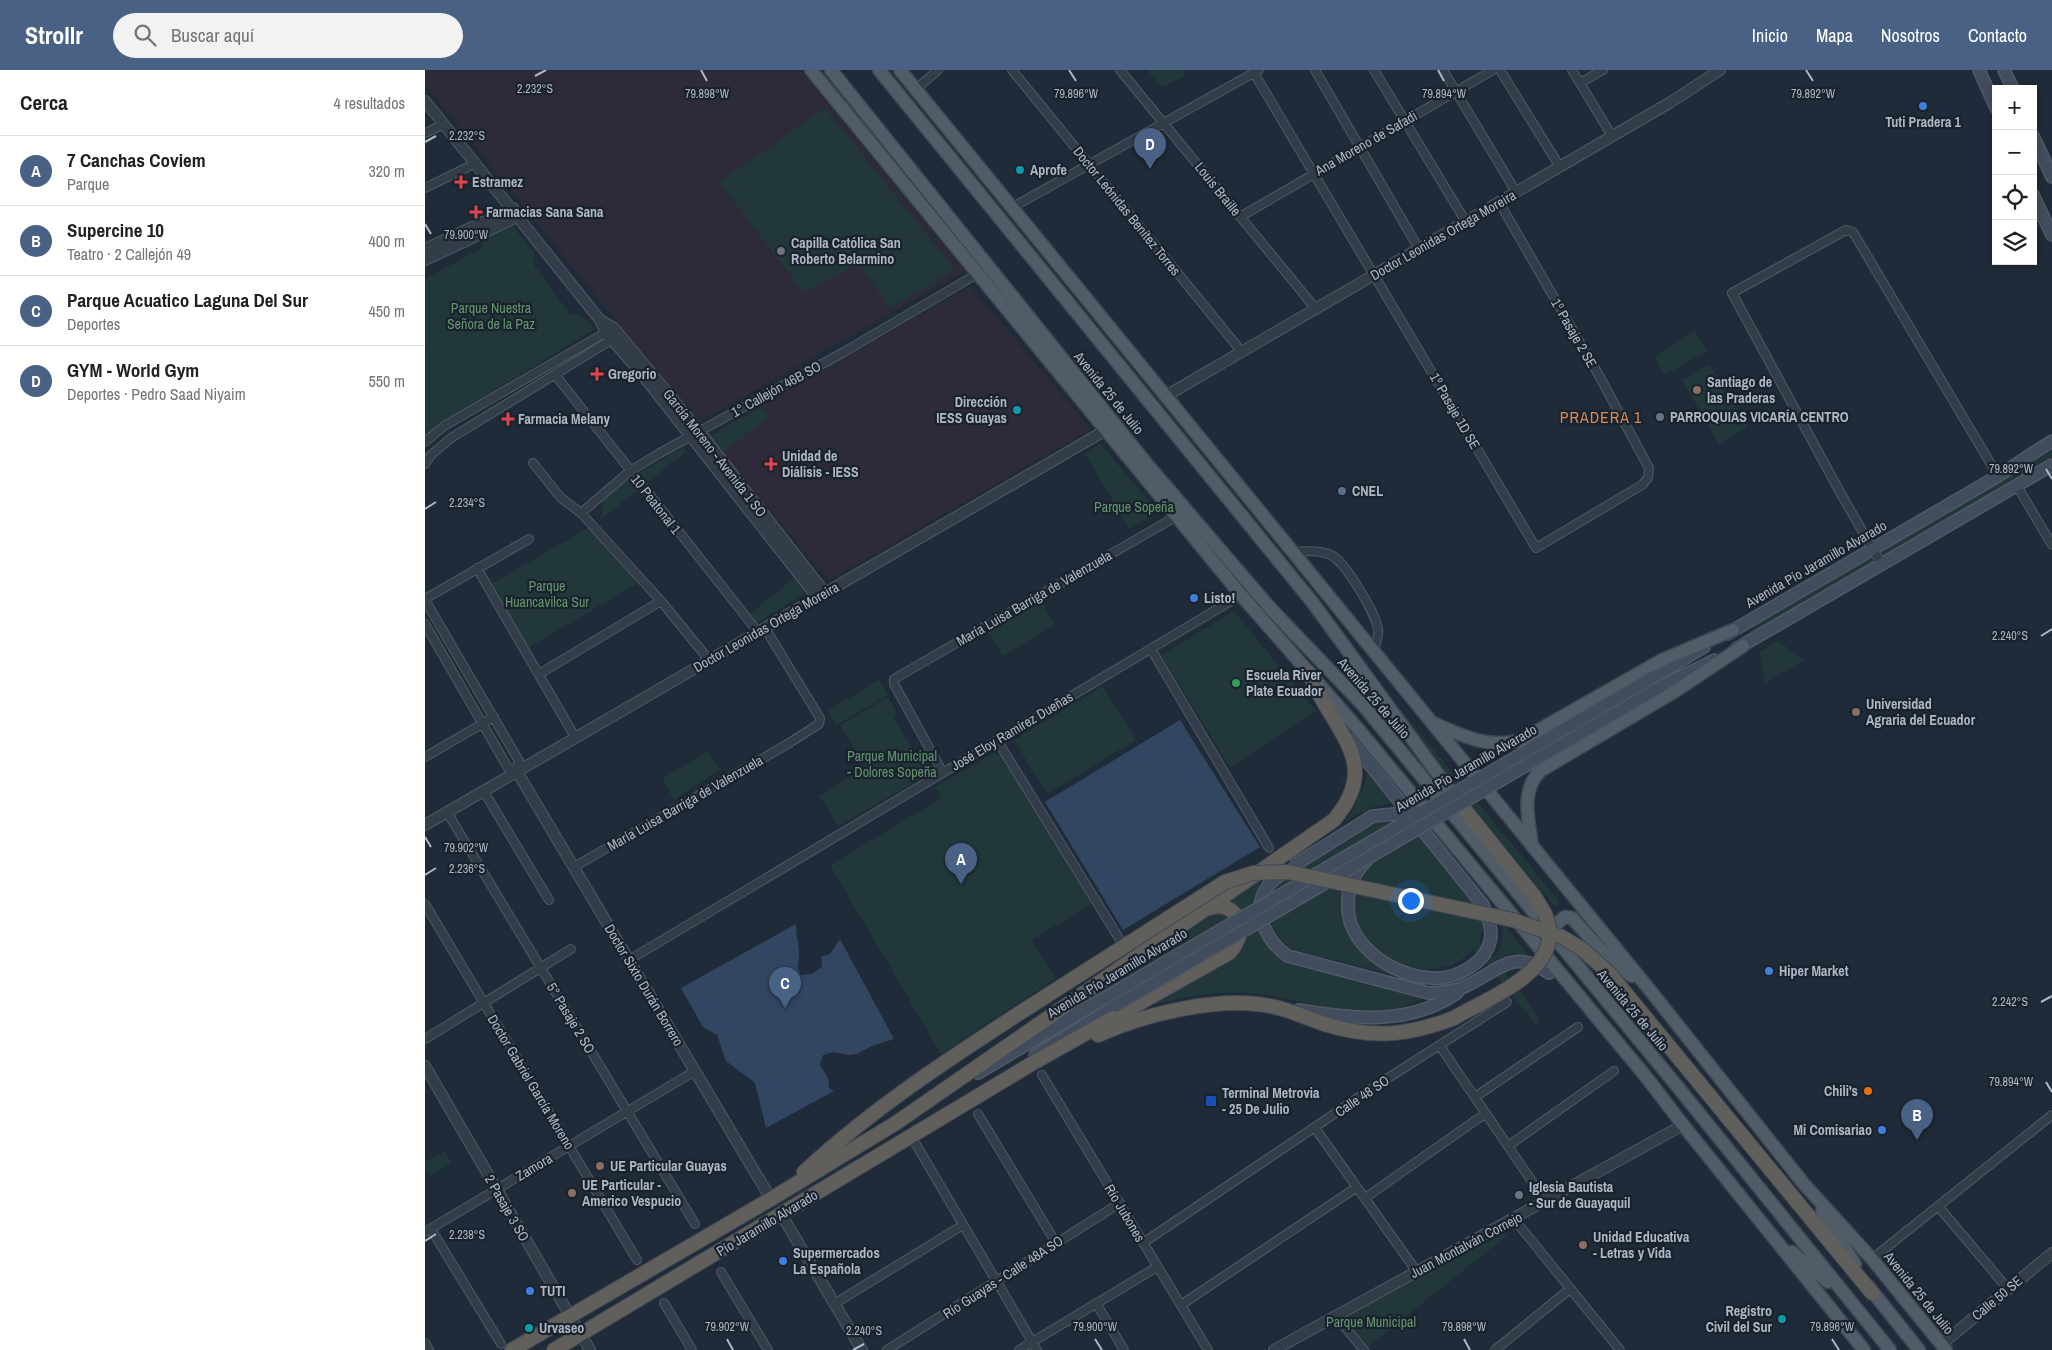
<!DOCTYPE html>
<html lang="es">
<head>
<meta charset="utf-8">
<style>
	:root { --surface:#fff; --page:#f2f2f2; --text:#202124; --muted:#757577; --line:#e0e0e0; --accent:#496185 }
	body { margin:0; font-family:"Archivo Narrow",sans-serif; background:var(--page); color:var(--text) }
	.controls { position:absolute; right:15px; top:15px; display:grid; overflow:hidden; border-radius:0px; box-shadow:0 2px 8px #0003 }
	.controls button { width:45px; height:45px; display:grid; place-items:center; padding:0; border:0; border-bottom:1px solid var(--line); background:var(--surface); color:var(--text); font:25px sans-serif }
	.you { position:absolute; left:985px; top:830px; width:18px; height:18px; margin:-12px; border:4px solid #fff; border-radius:50%; background:#1a73e8; box-shadow:0 0 0 8px #1a73e833 }
	.badge { display:grid; place-items:center; width:32px; height:32px; border-radius:50%; background:var(--accent); color:#fff; font-size:16px; font-weight:700 }
	.pin { position:absolute; translate:-50% -41px; filter:drop-shadow(0 1px 2px #0008) }
	.pin::after { content:''; position:absolute; top:26px; width:18px; height:15px; background:inherit; clip-path:polygon(0 0,100% 0,50% 100%) }
	.list { margin:0; padding:0; list-style:none }
	h2 { display:flex; justify-content:space-between; align-items:center; height:65px; margin:0; padding:0 20px; font-size:21px }
	h2 small { font-size:16px; font-weight:400; color:var(--muted) }
	.list li { display:grid; grid-template-columns:32px 1fr auto; gap:15px; align-items:center; box-sizing:border-box; height:70px; padding:0 20px; border-top:1px solid var(--line) }
	.list b { display:block; font-size:19px; white-space:nowrap }
	.list p { margin:0; font-size:16px; white-space:nowrap; color:var(--muted) }
	.list em { font-size:16px; font-style:normal; color:var(--muted) }
	.icon { flex:none; width:28px; height:28px; fill:none; stroke:currentColor; stroke-width:2; stroke-linecap:round; stroke-linejoin:round }
	.map { position:relative; flex:none; width:1627px; height:1280px; overflow:hidden }
	header { display:flex; align-items:center; gap:30px; box-sizing:border-box; height:70px; padding:0 25px; background:var(--accent); color:#fff }
	header strong { font-size:24px }
	nav { display:flex; gap:28px; margin-inline-start:auto; font-size:18px }
	.search { width:350px; height:45px; background:var(--page); display:flex; align-items:center; gap:12px; box-sizing:border-box; padding:0 18px; border-radius:28px; color:var(--muted); font-size:19px }
	main { display:flex }
	aside { flex:1; background:var(--surface) }
	.map>svg:first-child { display:block }
</style>
</head>
<body>
<header>
<strong>Strollr</strong>
<div class="search"><svg class="icon" aria-label="search" viewBox="0 0 24 24"><circle cx="10" cy="10" r="6"/><path d="M15 15l6 6"/></svg>Buscar aquí</div>
<nav><a>Inicio</a><a>Mapa</a><a>Nosotros</a><a>Contacto</a></nav>
</header>
<main>
<aside>
<h2>Cerca<small>4 resultados</small></h2>
<ul class="list">
<li><span class="badge">A</span><div><b>7 Canchas Coviem</b><p>Parque</p></div><em>320 m</em></li>
<li><span class="badge">B</span><div><b>Supercine 10</b><p>Teatro · 2 Callejón 49</p></div><em>400 m</em></li>
<li><span class="badge">C</span><div><b>Parque Acuatico Laguna Del Sur</b><p>Deportes</p></div><em>450 m</em></li>
<li><span class="badge">D</span><div><b>GYM - World Gym</b><p>Deportes · Pedro Saad Niyaim</p></div><em>550 m</em></li>
</ul>
</aside>
<div class="map">
<svg width="1627" height="1280" viewBox="0 0 1627 1280">
	<rect width="100%" height="100%" fill="#1f2b38"/>
	<!-- medical -->
	<path fill="#2d2b3a" d="M0 0H375L540 201 274 352 0 15Z
		M545 216 666 359 404 510 282 367Z"/>
	<!-- green -->
	<path fill="#213739" d="M722 0H758L761 6 737 17Z
		M400 38 530 200 465 238 433 193 379 223 294 112Z
		M87 155 109 183V195L145 244 156 245 170 259 18 351 0 366V209L56 178 59 169Z
		M1270 261 1282 281 1240 305 1229 286Z
		M1284 294 1323 357 1294 374 1257 310Z
		M336 337 344 346 298 383 284 367Z
		M675 373 733 442 704 459 660 384Z
		M259 377 261 382 176 449 178 424Z
		M1627 381V388L1333 559 1324 562 1331 555Z
		M170 454 213 513 103 578 66 514Z
		M369 508 380 523 330 554 324 545Z
		M616 530 630 555 578 586 563 562Z
		M809 541 891 641 805 697 736 585Z
		M1353 571 1380 590 1340 613 1335 582Z
		M454 610 463 625 411 655 402 641Z
		M678 616 711 670 622 724 589 670Z
		M463 627 472 643 469 649 492 686 500 685 510 701 413 756 394 726 441 697 415 655Z
		M975 639 1135 832 1129 836 1015 697Z
		M283 680 295 700 249 730 237 709Z
		M569 683 578 684 667 834 607 870 631 908 516 984 405 795 516 728 510 717Z
		M942 702 968 733 944 738 955 751 979 749 994 763 1054 838 1059 857 1054 871 1068 888C1078 878 1078 865 1077 852L1103 885 1087 884 1070 890 1104 932 1115 952 1111 954 1048 878 1042 886 1027 895 977 907 873 881C850 870 845 864 847 839 847 829 847 821 853 812L946 753 937 742 921 751 931 734 914 707 935 726 939 717Z
		M837 808C829 826 827 855 840 873 846 881 856 886 865 892L997 929C986 933 975 938 964 940 916 949 867 925 820 923 783 921 750 929 715 939L813 885C831 864 821 840 799 829Z
		M793 843 804 848 669 927 667 924 778 847Z
		M20 1081 27 1093 5 1106 0 1098V1092Z
		M1081 1162 1083 1165 944 1276 917 1247Z"/>
	<!-- water -->
	<path fill="#324661" d="M755 650 835 777 698 860 620 732Z
		M371 854C371 865 374 875 374 884 374 893 371 897 376 905L387 904 397 897 396 887 405 884 415 869 469 969 447 976 432 984 423 985 409 982 398 985 395 995 403 1008 404 1018 409 1021 341 1058 330 1013 301 991 292 965 278 957 256 918Z"/>
	<g fill="none" stroke-linecap="round" stroke-linejoin="round">
		<!-- minor casing -->
		<g stroke="#505a66" stroke-width="10">
			<path id="minor" d="M587 0 817 282
				M695 0 891 239
				M890 0 994 179
				M949 0 1041 152
				M1018 0 1091 122
				M1075 0 1135 97
				M1147 0 1187 66
				M829 3 1111 478 1217 415 1223 408 1224 398 1172 302 1074 132
				M1155 13 1178 0
				M491 19 513 0
				M0 63 19 54
				M0 118 51 93
				M588 137 834 0
				M815 147 1068 0
				M131 306 333 562
				M0 372 19 356 185 260
				M108 393 136 428 156 443 236 531 284 590
				M0 394 6 385 26 368 191 267
				M1592 416 1627 475
				M156 443 205 401 235 383 419 282 552 204
				M867 482C880 481 894 480 906 485 919 490 952 545 953 560 954 567 950 576 948 583
				M1457 495 1416 424 1307 223 1421 160 1428 162 1573 406
				M52 498 150 667
				M0 529 104 469
				M0 530 94 691 91 700 83 698 0 554
				M726 579 844 778
				M114 604 236 531
				M572 670 700 878
				M0 687 69 647
				M518 703 469 614V609L752 446
				M58 720 124 830
				M22 742 270 1154
				M149 797 361 675 394 654 395 648 340 558
				M0 834 212 1190
				M204 890 816 525
				M0 969 146 879
				M1015 976 1121 1132
				M617 1005 783 1280
				M1050 1027 1153 957
				M553 1044 631 1173
				M890 1058 992 1202
				M486 1066 612 1280
				M1083 1076 1189 1001
				M940 1128 1061 1043
				M1513 1136 1583 1219
				M1089 1149 1195 1280
				M6 1159 76 1274
				M0 1162 270 1001
				M718 1173 949 1017 1082 932
				M1447 1189 1627 1045
				M296 1202 343 1280
				M239 1233 267 1280
				M671 1233 699 1280
				M409 1234 538 1155
				M756 1235 932 1117
				M910 1245 939 1280
				M0 1273 4 1280
				M462 1280 695 1133
				M594 1280 732 1197
				M1070 1280 1145 1219"/>
		</g>
		<!-- tertiary casing -->
		<g stroke="#505a66" stroke-width="12">
			<path id="tertiary" d="M0 31 175 250 181 263 216 303 392 527
				M0 179 88 138
				M0 190 94 146
				M175 250 189 258 274 361 400 523
				M739 327 1246 32 1295 0
				M91 700 346 1129
				M0 755 681 360
				M0 996 165 1280
				M356 1144 437 1280
				M1517 1274 1627 1183
				M849 1280 1258 1055"/>
		</g>
		<!-- secondary casing -->
		<g stroke="#505a66" stroke-width="14">
			<path id="secondary" d="M1554 0 1571 38
				M1579 0 1588 19
				M1608 66 1627 107
				M1608 125 1627 165
				M1302 564 1573 406 1627 371
				M1311 579 1627 395
				M1228 607 1279 577
				M1235 617 1290 590
				M925 670 1058 835C1062 844 1066 854 1066 864 1065 892 1031 910 1007 908 970 907 924 877 923 838 922 818 928 804 942 790
				M861 801C855 805 847 810 843 816 825 839 842 873 863 886L1003 923C1016 923 1030 922 1041 916 1074 901 1087 877 1124 903
				M874 940C927 949 984 956 1032 923
				M610 986 690 936
				M553 1003 683 926"/>
		</g>
		<!-- primary casing -->
		<g stroke="#3c4652" stroke-width="15">
			<path id="primary" d="M386 0 816 525 934 660 1222 1008 1258 1055 1439 1280
				M406 0 721 393 846 539 937 634 1252 1016 1465 1280
				M454 0 888 533 1034 733
				M475 0 1224 919 1379 1114 1447 1189 1521 1280
				M1008 653C1038 666 1063 679 1096 670L1237 590 1308 560
				M1107 776C1104 750 1095 722 1115 701L1252 620 1318 576
				M1135 869 1131 863V854L1140 847 1147 848 1186 891 1207 906
				M1397 1141 1430 1194
				M1367 1182 1403 1212
				M1443 1216 1494 1280"/>
		</g>
		<!-- trunk casing -->
		<g stroke="#3e4753" stroke-width="16">
			<path id="trunk" d="M1040 740 1110 827 1120 844
				M673 965C720 944 793 926 845 936 863 939 881 948 899 954 947 969 982 966 1029 948
				M1312 1059 1447 1223
				M379 1102C448 1038 525 988 604 937
				M87 1280 346 1129 471 1053 909 750C945 707 929 682 904 641 896 629 890 616 884 603
				M129 1280 608 993 804 883C826 861 812 827 781 839"/>
		</g>
		<!-- minor -->
		<use href="#minor" stroke="#333c49" stroke-width="8"/>
		<!-- tertiary -->
		<use href="#tertiary" stroke="#333c49" stroke-width="10"/>
		<!-- secondary -->
		<use href="#secondary" stroke="#414c5c" stroke-width="11"/>
		<!-- primary -->
		<use href="#primary" stroke="#515c69" stroke-width="12"/>
		<!-- trunk -->
		<use href="#trunk" stroke="#605f5c" stroke-width="14"/>
		<!-- secondary-bridge casing -->
		<g stroke="#505a66" stroke-width="14" stroke-linecap="butt">
			<path id="secondary-bridge" d="M868 796 948 746 992 742
				M683 926 1228 607
				M690 936 1235 617"/>
		</g>
		<!-- trunk-bridge casing -->
		<g stroke="#3e4753" stroke-width="16" stroke-linecap="butt">
			<path id="trunk-bridge" d="M604 937 800 812 828 803 863 802 1088 850 1137 867 1157 879 1184 903 1312 1059
				M1029 948C1066 926 1144 899 1120 844"/>
		</g>
		<!-- secondary-bridge -->
		<use href="#secondary-bridge" stroke="#414c5c" stroke-width="11"/>
		<!-- trunk-bridge -->
		<use href="#trunk-bridge" stroke="#605f5c" stroke-width="14"/>
	</g>
	<!-- ticks -->
	<path fill="none" stroke="#adb7c5" stroke-width="2" d="M276 0 282 11M644 0 651 11M1013 0 1019 11M1381 0 1388 11M110 6 121 0M0 72 11 66M0 154 6 164M1621 399 1627 409M0 439 11 432M1616 566 1627 559M0 767 6 777M0 805 11 798M1616 932 1627 926M1621 1012 1627 1022M0 1171 11 1164M302 1269 308 1280M670 1269 677 1280M1039 1269 1045 1280M1407 1269 1414 1280M428 1280 439 1274"/>
	<!-- markers -->
	<g fill="#3f7fe0" stroke="#19222d" stroke-width="2">
		<circle cx="1498" cy="36" r="5"/>
		<circle cx="769" cy="528" r="5"/>
		<circle cx="1344" cy="901" r="5"/>
		<circle cx="1457" cy="1060" r="5"/>
		<circle cx="358" cy="1191" r="5"/>
		<circle cx="105" cy="1221" r="5"/>
	</g>
	<g fill="#0f9aa8" stroke="#19222d" stroke-width="2">
		<circle cx="595" cy="100" r="5"/>
		<circle cx="592" cy="340" r="5"/>
		<circle cx="1357" cy="1249" r="5"/>
		<circle cx="104" cy="1258" r="5"/>
	</g>
	<g fill="#e0444e" stroke="#19222d" stroke-width="2">
		<path d="M33.5 104.5h5v5h5v5h-5v5h-5v-5h-5v-5h5z"/>
		<path d="M48.5 134.5h5v5h5v5h-5v5h-5v-5h-5v-5h5z"/>
		<path d="M169.5 296.5h5v5h5v5h-5v5h-5v-5h-5v-5h5z"/>
		<path d="M80.5 341.5h5v5h5v5h-5v5h-5v-5h-5v-5h5z"/>
		<path d="M343.5 386.5h5v5h5v5h-5v5h-5v-5h-5v-5h5z"/>
	</g>
	<g fill="#6b7280" stroke="#19222d" stroke-width="2">
		<circle cx="356" cy="181" r="5"/>
		<circle cx="1235" cy="347" r="5"/>
		<circle cx="1094" cy="1125" r="5"/>
	</g>
	<g fill="#8d6e63" stroke="#19222d" stroke-width="2">
		<circle cx="1272" cy="320" r="5"/>
		<circle cx="1431" cy="642" r="5"/>
		<circle cx="175" cy="1096" r="5"/>
		<circle cx="147" cy="1123" r="5"/>
		<circle cx="1158" cy="1175" r="5"/>
	</g>
	<circle fill="#5c6f8a" stroke="#19222d" stroke-width="2" cx="917" cy="421" r="5"/>
	<circle fill="#2e9e5b" stroke="#19222d" stroke-width="2" cx="811" cy="613" r="5"/>
	<circle fill="#e8710a" stroke="#19222d" stroke-width="2" cx="1443" cy="1021" r="5"/>
	<rect fill="#1a4fb4" stroke="#19222d" stroke-width="2" x="780" y="1025" width="12" height="12" rx="2.5"/>
	<g text-anchor="middle" dominant-baseline="central" stroke-width="4.5" stroke-linejoin="round" paint-order="stroke">
		<!-- poi labels -->
		<g font-size="14" font-weight="bold" fill="#adb7c5" stroke="#19222d" text-anchor="start">
			<text x="1498" y="52" text-anchor="middle">Tuti Pradera 1</text>
			<text x="605" y="100">Aprofe</text>
			<text x="47" y="112">Estramez</text>
			<text x="61" y="142">Farmacias Sana Sana</text>
			<text x="366" y="173">Capilla Católica San<tspan x="366" dy="16">Roberto Belarmino</tspan></text>
			<text x="183" y="304">Gregorio</text>
			<text x="1282" y="312">Santiago de<tspan x="1282" dy="16">las Praderas</tspan></text>
			<text x="582" y="332" text-anchor="end">Dirección<tspan x="582" dy="16">IESS Guayas</tspan></text>
			<text x="1245" y="347">PARROQUIAS VICARÍA CENTRO</text>
			<text x="93" y="349">Farmacia Melany</text>
			<text x="357" y="386">Unidad de<tspan x="357" dy="16">Diálisis - IESS</tspan></text>
			<text x="927" y="421">CNEL</text>
			<text x="779" y="528">Listo!</text>
			<text x="821" y="605">Escuela River<tspan x="821" dy="16">Plate Ecuador</tspan></text>
			<text x="1441" y="634">Universidad<tspan x="1441" dy="16">Agraria del Ecuador</tspan></text>
			<text x="1354" y="901">Hiper Market</text>
			<text x="1433" y="1021" text-anchor="end">Chili's</text>
			<text x="797" y="1023">Terminal Metrovia<tspan x="797" dy="16">- 25 De Julio</tspan></text>
			<text x="1447" y="1060" text-anchor="end">Mi Comisariao</text>
			<text x="185" y="1096">UE Particular Guayas</text>
			<text x="157" y="1115">UE Particular -<tspan x="157" dy="16">Americo Vespucio</tspan></text>
			<text x="1104" y="1117">Iglesia Bautista<tspan x="1104" dy="16">- Sur de Guayaquil</tspan></text>
			<text x="1168" y="1167">Unidad Educativa<tspan x="1168" dy="16">- Letras y Vida</tspan></text>
			<text x="368" y="1183">Supermercados<tspan x="368" dy="16">La Española</tspan></text>
			<text x="115" y="1221">TUTI</text>
			<text x="1347" y="1241" text-anchor="end">Registro<tspan x="1347" dy="16">Civil del Sur</tspan></text>
			<text x="114" y="1258">Urvaseo</text>
		</g>
		<!-- street labels -->
		<g font-size="14" fill="#adb7c5" stroke="#19222d">
			<text transform="translate(941 73) rotate(-30)">Ana Moreno de Safadi</text>
			<text transform="translate(793 119) rotate(51)">Louis Braille</text>
			<text transform="translate(702 141) rotate(51)">Doctor Leónidas Benítez Torres</text>
			<text transform="translate(1018 165) rotate(-30)">Doctor Leonidas Ortega Moreira</text>
			<text transform="translate(1149 263) rotate(60)">1º Pasaje 2 SE</text>
			<text transform="translate(351 319) rotate(-29)">1° Callejón 46B SO</text>
			<text transform="translate(684 323) rotate(51)">Avenida 25 de Julio</text>
			<text transform="translate(1030 341) rotate(60)">1º Pasaje 1D SE</text>
			<text transform="translate(290 383) rotate(52)">García Moreno - Avenida 1 SO</text>
			<text transform="translate(231 434) rotate(52)">10 Peatonal 1</text>
			<text transform="translate(1391 494) rotate(-30)">Avenida Pío Jaramillo Alvarado</text>
			<text transform="translate(609 528) rotate(-30)">María Luisa Barriga de Valenzuela</text>
			<text transform="translate(341 557) rotate(-30)">Doctor Leonidas Ortega Moreira</text>
			<text transform="translate(949 628) rotate(49)">Avenida 25 de Julio</text>
			<text transform="translate(587 661) rotate(-31)">José Eloy Ramírez Dueñas</text>
			<text transform="translate(1041 698) rotate(-30)">Avenida Pío Jaramillo Alvarado</text>
			<text transform="translate(260 733) rotate(-30)">María Luisa Barriga de Valenzuela</text>
			<text transform="translate(692 903) rotate(-31)">Avenida Pío Jaramillo Alvarado</text>
			<text transform="translate(219 915) rotate(59)">Doctor Sixto Durán Borrero</text>
			<text transform="translate(1208 940) rotate(50)">Avenida 25 de Julio</text>
			<text transform="translate(146 948) rotate(59)">5° Pasaje 2 SO</text>
			<text transform="translate(106 1012) rotate(59)">Doctor Gabriel García Moreno</text>
			<text transform="translate(937 1026) rotate(-34)">Calle 48 SO</text>
			<text transform="translate(109 1097) rotate(-31)">Zamora</text>
			<text transform="translate(82 1138) rotate(60)">2 Pasaje 3 SO</text>
			<text transform="translate(700 1143) rotate(59)">Río Jubones</text>
			<text transform="translate(342 1153) rotate(-31)">Pío Jaramillo Alvarado</text>
			<text transform="translate(1041 1175) rotate(-28)">Juan Montalván Cornejo</text>
			<text transform="translate(578 1207) rotate(-33)">Río Guayas - Calle 48A SO</text>
			<text transform="translate(1494 1223) rotate(51)">Avenida 25 de Julio</text>
			<text transform="translate(1572 1228) rotate(-40)">Calle 50 SE</text>
		</g>
		<!-- park labels -->
		<g font-size="14" fill="#64976e" stroke="#19222d">
			<text x="66" y="238">Parque Nuestra<tspan x="66" dy="16">Señora de la Paz</tspan></text>
			<text x="709" y="437">Parque Sopeña</text>
			<text x="122" y="516">Parque<tspan x="122" dy="16">Huancavilca Sur</tspan></text>
			<text x="467" y="686">Parque Municipal<tspan x="467" dy="16">- Dolores Sopeña</tspan></text>
			<text x="946" y="1252">Parque Municipal</text>
		</g>
		<!-- quarter labels -->
		<g font-size="16" letter-spacing="1" fill="#d78b57" stroke="#19222d">
			<text x="1176" y="347">PRADERA 1</text>
		</g>
	</g>
	<g font-size="12" text-anchor="middle" fill="#adb7c5" stroke="#19222d" stroke-width="4.5" stroke-linejoin="round" paint-order="stroke">
		<text x="110" y="23">2.232°S</text>
		<text x="1388" y="28">79.892°W</text>
		<text x="282" y="28">79.898°W</text>
		<text x="651" y="28">79.896°W</text>
		<text x="1019" y="28">79.894°W</text>
		<text x="42" y="70">2.232°S</text>
		<text x="41" y="169">79.900°W</text>
		<text x="1586" y="403">79.892°W</text>
		<text x="42" y="437">2.234°S</text>
		<text x="1585" y="570">2.240°S</text>
		<text x="41" y="782">79.902°W</text>
		<text x="42" y="803">2.236°S</text>
		<text x="1585" y="936">2.242°S</text>
		<text x="1586" y="1016">79.894°W</text>
		<text x="42" y="1169">2.238°S</text>
		<text x="302" y="1261">79.902°W</text>
		<text x="670" y="1261">79.900°W</text>
		<text x="1039" y="1261">79.898°W</text>
		<text x="1407" y="1261">79.896°W</text>
		<text x="439" y="1265">2.240°S</text>
	</g>
</svg>
<div class="controls">
<button>+</button>
<button>−</button>
<button><svg class="icon" aria-label="locate" viewBox="0 0 24 24"><circle cx="12" cy="12" r="6"/><path d="M12 2v4M12 18v4M2 12h4M18 12h4"/></svg></button>
<button><svg class="icon" aria-label="layers" viewBox="0 0 24 24"><path d="M12 4l9 5-9 5-9-5zM3 14l9 5 9-5"/></svg></button>
</div>
<div class="you"></div>
<div class="pin badge" style="left:536px;top:814px">A</div>
<div class="pin badge" style="left:1492px;top:1070px">B</div>
<div class="pin badge" style="left:360px;top:938px">C</div>
<div class="pin badge" style="left:725px;top:99px">D</div>
</div>
</main>
</body>
</html>
